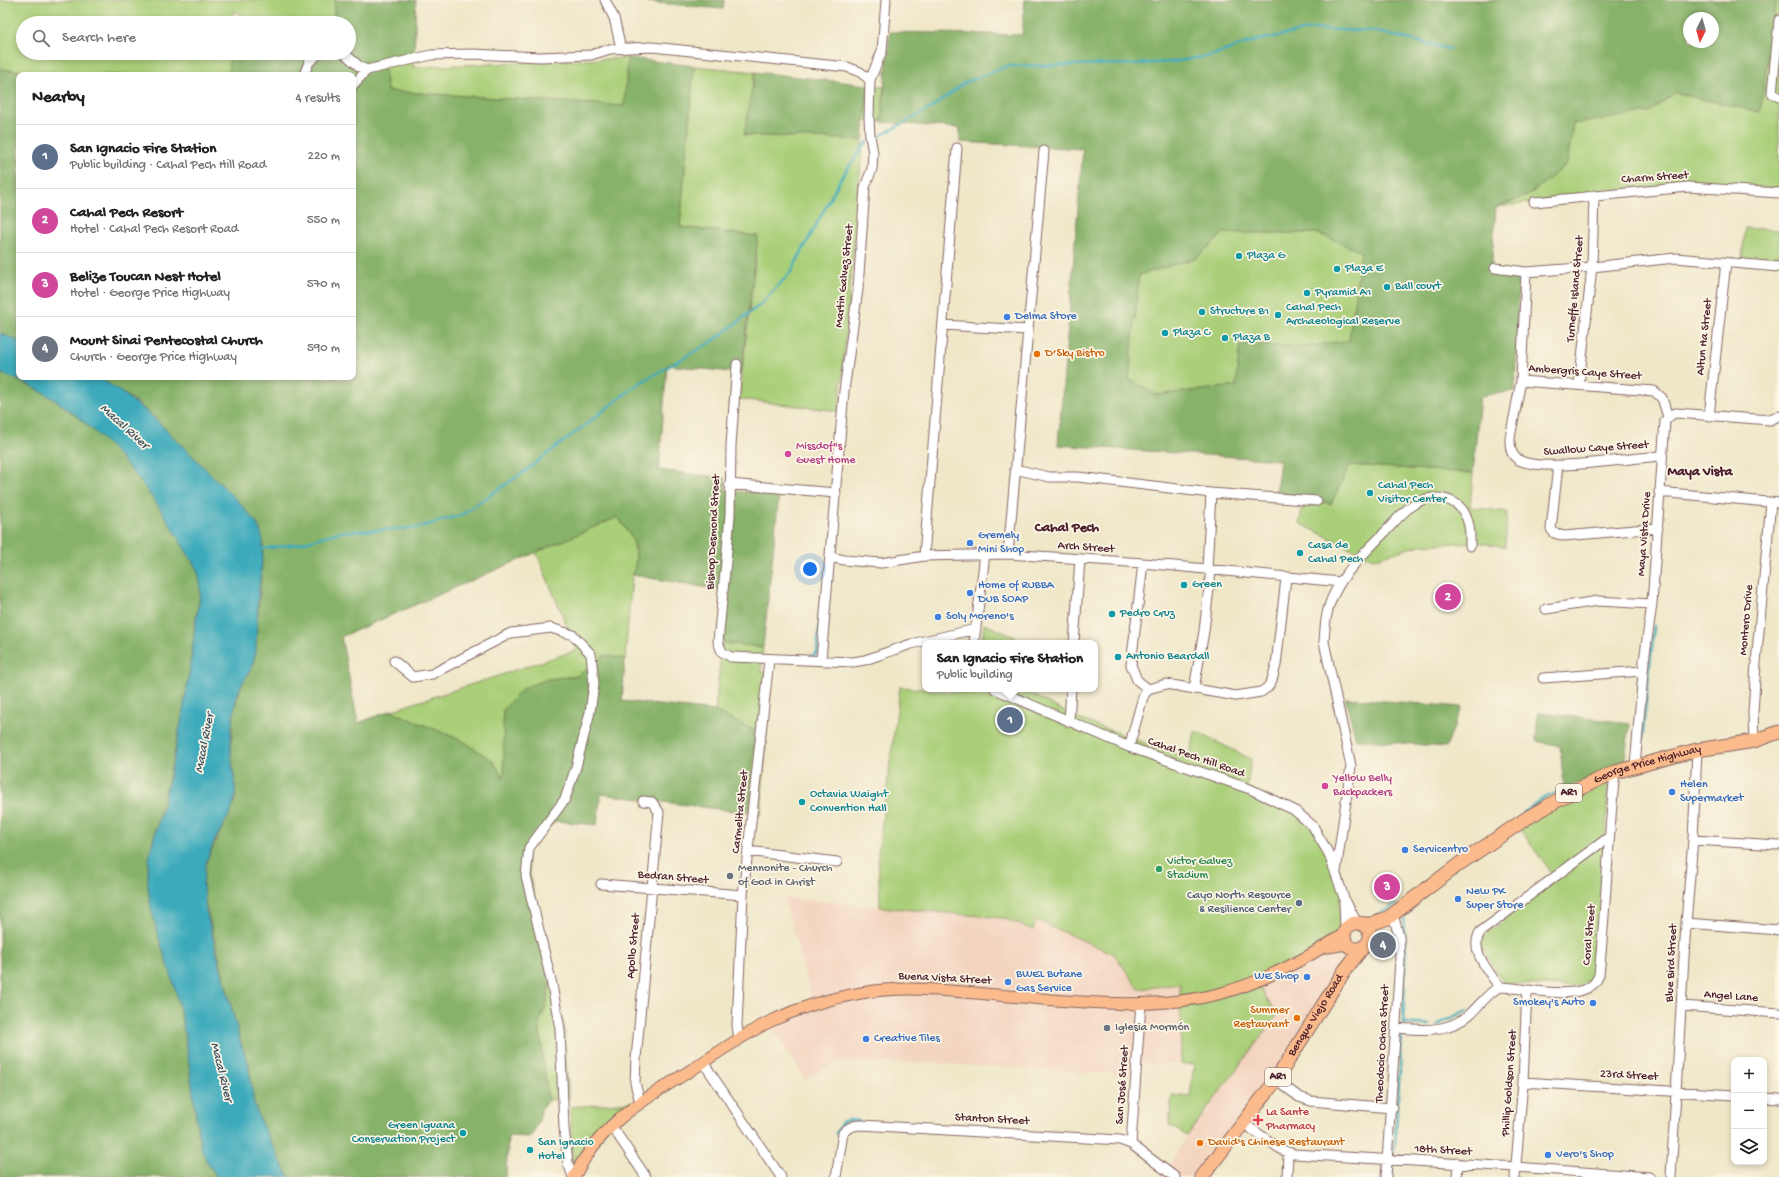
<!DOCTYPE html>
<html lang="en">
<head>
<meta charset="utf-8">
<style>
	:root { --surface:#fff; --page:#f6f6f6; --text:#202124; --muted:#757577; --line:#e0e0e0; --accent:#b45309 }
	body { margin:0; font-family:"Gochi Hand",sans-serif; background:var(--page); color:var(--text) }
	.controls { position:absolute; right:12px; bottom:12px; display:grid; overflow:hidden; border-radius:8px; box-shadow:0 2px 6px #0003 }
	.controls button { width:36px; height:36px; display:grid; place-items:center; padding:0; border:0; border-bottom:1px solid var(--line); background:var(--surface); color:var(--text); font:20px sans-serif }
	.compass { position:absolute; left:1683px; top:12px; width:36px; height:36px; border-radius:50%; background:var(--surface); box-shadow:0 2px 6px #0003; rotate:185deg }
	.you { position:absolute; left:810px; top:569px; width:14px; height:14px; margin:-10px; border:3px solid #fff; border-radius:50%; background:#1a73e8; box-shadow:0 0 0 6px #1a73e833 }
	.badge { display:grid; place-items:center; width:26px; height:26px; border-radius:50%; background:var(--accent); color:#fff; font-size:13px; font-weight:700 }
	.pin { position:absolute; translate:-50% -50%; border:2px solid #fff; box-shadow:0 1px 4px #0006 }
	.popup { position:absolute; left:922px; top:640px; width:176px; height:52px; box-sizing:border-box; display:grid; place-content:center; border-radius:8px; background:var(--surface); filter:drop-shadow(0 1px 3px #0005); font-size:13px; white-space:nowrap; color:var(--muted) }
	.popup b { font-size:15px; color:var(--text) }
	.popup::after { content:''; position:absolute; left:50%; top:100%; margin-left:-8px; border:8px solid transparent; border-top-color:var(--surface) }
	.list { margin:0; padding:0; list-style:none }
	h2 { display:flex; justify-content:space-between; align-items:center; height:52px; margin:0; padding:0 16px; font-size:17px }
	h2 small { font-size:13px; font-weight:400; color:var(--muted) }
	.list li { display:grid; grid-template-columns:26px 1fr auto; gap:12px; align-items:center; box-sizing:border-box; height:64px; padding:0 16px; border-top:1px solid var(--line) }
	.list b { display:block; font-size:15px; white-space:nowrap }
	.list p { margin:0; font-size:13px; white-space:nowrap; color:var(--muted) }
	.list em { font-size:13px; font-style:normal; color:var(--muted) }
	.icon { flex:none; width:22px; height:22px; fill:none; stroke:currentColor; stroke-width:2; stroke-linecap:round; stroke-linejoin:round }
	.map { position:relative; flex:none; width:1779px; height:1177px; overflow:hidden }
	.search { position:absolute; background:var(--surface); box-shadow:0 2px 6px #0003; left:16px; top:16px; width:340px; height:44px; display:flex; align-items:center; gap:10px; box-sizing:border-box; padding:0 14px; border-radius:22px; color:var(--muted); font-size:15px }
	.panel { position:absolute; background:var(--surface); box-shadow:0 2px 6px #0003; left:16px; top:72px; width:340px; height:308px; border-radius:8px }
	.map>svg:first-child { display:block }
</style>
</head>
<body>
<div class="map">
<svg width="1779" height="1177" viewBox="0 0 1779 1177">
	<rect width="100%" height="100%" fill="#fcf5e5"/>
	<filter id="ink" filterUnits="userSpaceOnUse"><feTurbulence type="fractalNoise" baseFrequency=".025" numOctaves="2"/><feDisplacementMap in="SourceGraphic" scale="8" xChannelSelector="R" yChannelSelector="G"/><feConvolveMatrix kernelMatrix="1 2 1 2 8 2 1 2 1" color-interpolation-filters="sRGB"/></filter>
	<filter id="wash" filterUnits="userSpaceOnUse"><feTurbulence type="fractalNoise" baseFrequency=".012" numOctaves="4" result="noise"/><feDisplacementMap in="SourceGraphic" scale="16" xChannelSelector="R" yChannelSelector="G"/><feGaussianBlur stdDeviation="0.9" result="paint"/><feColorMatrix in="noise" values="0 0 0 0 0 0 0 0 0 0 0 0 0 0 0 0 0 1.4 0 .05"/><feComposite in="paint" operator="in"/></filter>
	<g filter="url(#wash)">
		<rect width="100%" height="100%" fill="#efe7c8"/>
		<!-- built -->
		<path fill="#f3d4bf" d="M784 898 1003 918 1033 930 1035 920 1114 954 1139 989 1181 984V1064L1133 1063 1131 1075 928 1063 837 1062 805 1079 770 1023 814 1006Z
			M1332 950H1340L1343 952V961L1336 974 1277 1067 1195 1177H1162L1187 1136 1277 1015 1257 985Z"/>
		<!-- green -->
		<path fill="#aacf79" stroke="#7a7752" d="M0 0H335L333 23H251L233 10 232 23H23V53H230L228 75H60L0 69Z
			M1776 0H1779V189L1694 183 1496 207 1529 195 1567 164 1573 124 1649 112 1675 93 1760 112Z
			M414 56 413 67 628 58 624 106 387 91 383 65Z
			M694 66 755 72 745 135 863 140 839 411 739 399 758 236 680 227Z
			M868 85 884 87 881 122 865 121Z
			M1745 228 1779 230V263L1742 259Z
			M1224 233H1317L1362 252 1349 341 1304 347 1240 344 1236 386 1156 395 1129 380 1139 275 1196 258Z
			M1349 465 1473 473 1470 507 1507 512 1505 547 1476 542 1420 545 1373 559 1299 523 1305 497 1331 504Z
			M618 517 633 540 637 562 632 575 625 659 604 656 578 676 548 679 503 710 505 780 493 761 463 741 390 711 577 650 536 552Z
			M984 624 1027 642V643H982Z
			M722 643 763 647 761 672 770 673 761 815 749 813 715 711Z
			M900 687 976 694 977 689H1025V691L1079 719 1189 759 1195 731 1251 759 1247 788 1305 815 1339 870 1348 896 1339 900C1347 927 1343 934 1317 944L1324 954 1258 985 1277 1015 1187 1136 1169 1125 1172 1095 1190 1097 1194 1064H1181L1180 984 1139 989 1114 954 1036 920 1033 930 1003 918 880 907 878 853Z
			M1609 778 1598 954 1596 969 1589 981 1576 987 1504 983 1478 941 1556 879 1519 828Z
			M550 979 564 1023 569 1098 548 1100 539 1022 546 1007Z
			M642 1101 606 1129 573 1177 570 1107Z"/>
		<!-- forest -->
		<path fill="#87b269" stroke="#68684a" fill-rule="evenodd" d="M335 0H416L414 56 384 65 387 91 624 106 628 58 694 66 680 227 758 236 741 373 667 365 659 470 725 478V490L779 495 763 647 722 643 727 591 632 575C642 549 632 538 618 517L341 637 358 723 390 711 463 741 493 761 504 779 503 710 523 688 548 679 578 676 604 655 625 659 622 701 715 711 755 731 749 813 601 794 597 825 556 821 533 841 526 853 550 979 546 1007 539 1022 548 1100 541 1110 539 1121 531 1137 508 1136 506 1177H289L262 1125 254 1103 248 1062 241 1044 203 895 204 871 206 862 235 801 236 795 231 752 233 712 241 686 254 660 263 552V540L256 522 237 500 152 416 135 401 98 377H353V75H228L230 53H295L309 62 320 53H349V23H333Z
			M626 0H724L723 9Z
			M1025 0H1776L1760 112 1675 93 1649 112 1573 124 1567 164 1529 195 1496 207 1491 269 1519 275 1515 391 1480 396 1473 473 1350 465 1331 504 1305 497 1276 494 1280 460 1058 445 1083 149 960 142V128L881 122 890 32 1022 35ZM1689 18H1713V42H1689ZM1224 233H1317L1361 252 1349 340 1304 347 1240 344 1236 386 1156 395 1129 379 1139 275 1196 258Z
			M0 69 60 75H19V341L0 333Z
			M755 72 868 85 863 140 744 135Z
			M0 373C51 390 94 426 128 467 149 491 167 518 183 545 188 555 196 565 199 576 203 592 197 608 195 624 190 683 178 741 164 799 159 822 150 844 148 867 145 909 165 946 175 985 187 1036 192 1089 199 1140L203 1153 217 1177H0Z
			M1345 698 1462 707 1446 747 1356 739Z
			M1538 713 1630 723 1624 765 1564 789 1560 746 1536 741Z"/>
		<!-- water -->
		<path fill="#3caabb" stroke="#436473" d="M0 333 19 341V377H98L120 391 152 416 237 500 256 522 260 530 263 540V552L258 598 256 652 251 669 241 686 236 698 231 732V752L236 795 231 812 215 840 206 862 203 885 206 910 214 942 241 1044 248 1062 254 1103 262 1125 289 1177H217C212 1169 206 1162 203 1153 198 1139 197 1123 195 1108 190 1074 187 1039 179 1005 169 958 145 916 148 868 150 845 159 823 164 801 178 743 189 685 195 626 197 610 203 593 199 576 196 566 190 557 184 548 168 520 151 493 130 469 95 428 53 390 0 373Z"/>
		<g fill="none" stroke-linecap="round" stroke-linejoin="round">
			<!-- stream -->
			<path stroke="#3caabb" stroke-width="2.5" d="M873 140 933 107 964 83 1007 66 1133 64 1172 62 1210 56 1254 41 1312 29 1373 31 1450 49
				M261 549 298 544 339 532 416 528 461 515 524 472 638 384 713 341 761 304 791 272 840 180 864 145 868 142
				M810 657 817 653 822 594
				M1640 758 1654 626
				M1523 813 1544 798 1562 791
				M1378 915 1396 904
				M1403 1023 1429 1025
				M1403 1024 1406 951 1404 916
				M1437 1025 1467 1010
				M836 1134 842 1122 850 1120 859 1121
				M1394 1158 1402 1034
				M1392 1177 1393 1163"/>
		</g>
	</g>
	<g filter="url(#ink)">
		<g fill="none" stroke-linecap="round" stroke-linejoin="round">
			<!-- minor casing -->
			<g stroke="#846562" stroke-width="11">
				<path id="minor" d="M605 0 614 18 621 48
					M1779 20 1772 93 1779 97
					M344 53 360 67 367 70
					M304 75 309 62 320 53
					M353 85 367 70 431 55 473 54 540 57 591 55 610 49 652 47 847 67 860 72 870 80
					M1534 202 1688 187 1779 193
					M1495 268 1526 272 1592 267 1675 258 1779 267
					M1526 272 1521 381 1654 391 1662 398 1668 417
					M943 325 1027 330
					M737 364 731 445 730 515 726 561 718 642 722 652 731 657 853 662 865 660 911 644 976 629
					M1521 381 1510 438C1510 445 1510 453 1516 458 1536 475 1633 457 1662 456
					M1579 385 1592 267 1594 195
					M1709 416 1726 262
					M1558 465 1551 529 1554 533 1564 536 1658 528
					M1015 469 1049 477H1078L1211 493 1317 501
					M729 484 836 493
					M1659 492 1779 503
					M1008 554 1044 151
					M924 556 957 148
					M830 557 844 560 881 563 924 556 1008 554 1143 563 1341 582
					M1143 563 1131 665 1137 680 1148 689
					M1207 570 1211 493
					M1546 609 1598 601 1652 604
					M974 643 985 554
					M1074 643 1080 559
					M821 660 844 391 858 289 865 187 872 169 873 153 870 136 869 118 870 80 882 51 886 0
					M394 661 413 677 432 674 511 633 551 628 573 635 591 654 594 684 590 712 576 767 565 799 529 848 526 876 551 980 560 1029 564 1128 568 1163 573 1177
					M1543 678 1643 671
					M995 689 1129 747 1250 789 1294 810 1313 826 1319 837 1329 854 1344 898 1357 923
					M1194 689 1204 631 1211 571
					M1069 722 1071 689
					M1754 741 1753 713 1756 663 1771 502
					M1129 747 1143 697 1148 689 1166 684 1236 696 1261 692 1268 687 1272 680 1276 665 1286 578
					M1635 766 1644 661 1652 604 1665 421 1672 414 1676 413 1770 420 1779 416
					M1693 840 1779 845
					M748 851 837 862
					M1336 872 1351 766 1324 642C1325 625 1326 608 1335 592 1346 570 1366 552 1383 534 1393 524 1402 512 1414 504 1432 493 1460 497 1467 519 1471 528 1470 537 1470 546
					M601 884 743 895
					M1344 902 1345 929
					M1686 923 1779 930
					M1499 987C1489 971 1469 951 1480 932L1609 837
					M1682 1006 1779 1013
					M1396 1028C1421 1030 1448 1033 1469 1015 1479 1006 1487 994 1499 987 1521 987 1574 1001 1592 985 1596 983 1597 979 1599 975 1606 907 1608 839 1615 772
					M739 1039 737 1025 743 895 769 660
					M703 1062 781 1177
					M1276 1080 1299 1097 1311 1101 1392 1108
					M1523 1082 1734 1095
					M1764 1098 1779 1099
					M640 1102 635 1083 636 1059 659 812 652 802 643 801
					M1243 1123 1282 1150 1294 1154 1516 1167 1650 1177
					M611 1125 646 1177
					M1131 1144 1141 1003
					M836 1177 843 1133C848 1127 853 1125 861 1125L1120 1140 1131 1144 1175 1177
					M1287 1177 1288 1153
					M1386 1177 1400 960 1399 937 1393 914
					M1457 1177 1458 1163
					M1515 1177 1523 1082 1527 990
					M1671 1177 1686 923 1693 840 1697 750"/>
			</g>
			<!-- major casing -->
			<g stroke="#846562" stroke-width="13">
				<path id="major" d="M1328 947 1346 944
					M574 1177C601 1123 639 1103 688 1072 715 1055 742 1035 771 1021 799 1008 831 998 861 993 906 985 951 991 997 995 1069 1001 1151 1012 1222 993 1266 981 1306 959 1344 934"/>
			</g>
			<!-- highway casing -->
			<g stroke="#846562" stroke-width="15">
				<g id="highway">
					<circle cx="1357" cy="936" r="13"/>
					<path id="s1" d="M1362 924H1371L1388 918 1462 862 1527 818 1572 792 1615 772 1697 750 1754 741 1779 732"/>
					<path id="s2" d="M1202 1177 1276 1080 1345 970 1364 946"/>
				</g>
			</g>
			<!-- minor -->
			<use href="#minor" stroke="#fff" stroke-width="9"/>
			<!-- major -->
			<use href="#major" stroke="#fbbb8c" stroke-width="11"/>
			<!-- highway -->
			<use href="#highway" stroke="#fbbb8c" stroke-width="13"/>
		</g>
	</g>
	<!-- markers -->
	<g fill="#0f9aa8" stroke="#fcf5e5" stroke-width="1.5">
		<circle cx="1239" cy="256" r="4"/>
		<circle cx="1337" cy="269" r="4"/>
		<circle cx="1387" cy="287" r="4"/>
		<circle cx="1307" cy="293" r="4"/>
		<circle cx="1202" cy="312" r="4"/>
		<circle cx="1278" cy="315" r="4"/>
		<circle cx="1165" cy="333" r="4"/>
		<circle cx="1225" cy="338" r="4"/>
		<circle cx="1370" cy="493" r="4"/>
		<circle cx="1300" cy="553" r="4"/>
		<circle cx="1184" cy="585" r="4"/>
		<circle cx="1112" cy="614" r="4"/>
		<circle cx="1118" cy="657" r="4"/>
		<circle cx="802" cy="802" r="4"/>
		<circle cx="463" cy="1133" r="4"/>
		<circle cx="530" cy="1150" r="4"/>
	</g>
	<g fill="#3f7fe0" stroke="#fcf5e5" stroke-width="1.5">
		<circle cx="1007" cy="317" r="4"/>
		<circle cx="970" cy="543" r="4"/>
		<circle cx="970" cy="593" r="4"/>
		<circle cx="938" cy="617" r="4"/>
		<circle cx="1672" cy="792" r="4"/>
		<circle cx="1405" cy="850" r="4"/>
		<circle cx="1458" cy="899" r="4"/>
		<circle cx="1307" cy="977" r="4"/>
		<circle cx="1008" cy="982" r="4"/>
		<circle cx="1593" cy="1003" r="4"/>
		<circle cx="866" cy="1039" r="4"/>
		<circle cx="1548" cy="1155" r="4"/>
	</g>
	<g fill="#e8710a" stroke="#fcf5e5" stroke-width="1.5">
		<circle cx="1037" cy="354" r="4"/>
		<circle cx="1297" cy="1018" r="4"/>
		<circle cx="1200" cy="1143" r="4"/>
	</g>
	<g fill="#d1479c" stroke="#fcf5e5" stroke-width="1.5">
		<circle cx="788" cy="454" r="4"/>
		<circle cx="1325" cy="786" r="4"/>
	</g>
	<circle fill="#2e9e5b" stroke="#fcf5e5" stroke-width="1.5" cx="1159" cy="869" r="4"/>
	<g fill="#6b7280" stroke="#fcf5e5" stroke-width="1.5">
		<circle cx="730" cy="876" r="4"/>
		<circle cx="1107" cy="1028" r="4"/>
	</g>
	<circle fill="#5c6f8a" stroke="#fcf5e5" stroke-width="1.5" cx="1299" cy="903" r="4"/>
	<path fill="#e0444e" stroke="#fcf5e5" stroke-width="1.5" d="M1256 1114h4v4h4v4h-4v4h-4v-4h-4v-4h4z"/>
	<g text-anchor="middle" dominant-baseline="central" stroke-width="3.5" stroke-linejoin="round" paint-order="stroke">
		<!-- shield labels -->
		<g fill="#fcf5e5" stroke="#7f5f63" stroke-width="1">
			<rect x="1556" y="784" width="26" height="18" rx="3"/>
			<rect x="1265" y="1068" width="26" height="18" rx="3"/>
		</g>
		<g font-size="11" font-weight="bold" fill="#4a1f2b">
			<text x="1569" y="793">AR1</text>
			<text x="1278" y="1077">AR1</text>
		</g>
		<!-- street labels -->
		<g font-size="12" fill="#4a1f2b" stroke="#fcf5e5">
			<text transform="translate(1655 178) rotate(-4)">Charm Street</text>
			<text transform="translate(845 276) rotate(-84)">Martin Galvez Street</text>
			<text transform="translate(1576 289) rotate(-85)">Turneffe Island Street</text>
			<text transform="translate(1705 337) rotate(-84)">Altun Ha Street</text>
			<text transform="translate(1585 373) rotate(4)">Ambergris Caye Street</text>
			<text transform="translate(1596 449) rotate(-4)">Swallow Caye Street</text>
			<text transform="translate(714 532) rotate(-87)">Bishop Desmond Street</text>
			<text transform="translate(1645 534) rotate(-86)">Maya Vista Drive</text>
			<text transform="translate(1086 548) rotate(4)">Arch Street</text>
			<text transform="translate(1747 620) rotate(-85)">Montero Drive</text>
			<text transform="translate(1196 758) rotate(19)">Cahal Pech Hill Road</text>
			<text stroke="none"><textPath href="#s1" startOffset="331">George Price Highway</textPath></text>
			<text transform="translate(741 812) rotate(-84)">Carmelita Street</text>
			<text transform="translate(673 878) rotate(5)">Bedran Street</text>
			<text transform="translate(1590 935) rotate(-85)">Coral Street</text>
			<text transform="translate(634 946) rotate(-85)">Apollo Street</text>
			<text transform="translate(1672 963) rotate(-87)">Blue Bird Street</text>
			<text transform="translate(945 979) rotate(3)">Buena Vista Street</text>
			<text transform="translate(1731 997) rotate(4)">Angel Lane</text>
			<text stroke="none"><textPath href="#s2" startOffset="198">Benque Viejo Road</textPath></text>
			<text transform="translate(1383 1044) rotate(-87)">Theodocio Ochoa Street</text>
			<text transform="translate(1629 1076) rotate(3)">23rd Street</text>
			<text transform="translate(1510 1083) rotate(-86)">Phillip Goldson Street</text>
			<text transform="translate(1123 1085) rotate(-86)">San José Street</text>
			<text transform="translate(992 1120) rotate(3)">Stanton Street</text>
			<text transform="translate(1443 1151) rotate(3)">18th Street</text>
		</g>
		<!-- culture labels -->
		<g font-size="12" fill="#0d838f" stroke="#fcf5e5" text-anchor="start">
			<text x="1247" y="256">Plaza G</text>
			<text x="1345" y="269">Plaza E</text>
			<text x="1395" y="287">Ball court</text>
			<text x="1315" y="293">Pyramid A1</text>
			<text x="1286" y="308">Cahal Pech<tspan x="1286" dy="14">Archaeological Reserve</tspan></text>
			<text x="1210" y="312">Structure B1</text>
			<text x="1173" y="333">Plaza C</text>
			<text x="1233" y="338">Plaza B</text>
			<text x="1378" y="486">Cahal Pech<tspan x="1378" dy="14">Visitor Center</tspan></text>
			<text x="1308" y="546">Casa de<tspan x="1308" dy="14">Cahal Pech</tspan></text>
			<text x="1192" y="585">Green</text>
			<text x="1120" y="614">Pedro Cruz</text>
			<text x="1126" y="657">Antonio Beardall</text>
			<text x="810" y="795">Octavia Waight<tspan x="810" dy="14">Convention Hall</tspan></text>
			<text x="455" y="1126" text-anchor="end">Green Iguana<tspan x="455" dy="14">Conservation Project</tspan></text>
			<text x="538" y="1143">San Ignacio<tspan x="538" dy="14">Hotel</tspan></text>
		</g>
		<!-- shop labels -->
		<g font-size="12" fill="#366cbe" stroke="#fcf5e5" text-anchor="start">
			<text x="1015" y="317">Delma Store</text>
			<text x="978" y="536">Gremely<tspan x="978" dy="14">Mini Shop</tspan></text>
			<text x="978" y="586">Home of RUBBA<tspan x="978" dy="14">DUB SOAP</tspan></text>
			<text x="946" y="617">Soly Moreno's</text>
			<text x="1680" y="785">Helen<tspan x="1680" dy="14">Supermarket</tspan></text>
			<text x="1413" y="850">Servicentro</text>
			<text x="1466" y="892">New PK<tspan x="1466" dy="14">Super Store</tspan></text>
			<text x="1016" y="975">BWEL Butane<tspan x="1016" dy="14">Gas Service</tspan></text>
			<text x="1299" y="977" text-anchor="end">WE Shop</text>
			<text x="1585" y="1003" text-anchor="end">Smokey's Auto</text>
			<text x="874" y="1039">Creative Tiles</text>
			<text x="1556" y="1155">Vero's Shop</text>
		</g>
		<!-- food labels -->
		<g font-size="12" fill="#c56008" stroke="#fcf5e5" text-anchor="start">
			<text x="1045" y="354">D’Sky Bistro</text>
			<text x="1289" y="1011" text-anchor="end">Summer<tspan x="1289" dy="14">Restaurant</tspan></text>
			<text x="1208" y="1143">David's Chinese Restaurant</text>
		</g>
		<!-- hotel labels -->
		<g font-size="12" fill="#b23c85" stroke="#fcf5e5" text-anchor="start">
			<text x="796" y="447">Missdof"s<tspan x="796" dy="14">Guest Home</tspan></text>
			<text x="1333" y="779">Yellow Belly<tspan x="1333" dy="14">Backpackers</tspan></text>
		</g>
		<!-- leisure labels -->
		<g font-size="12" fill="#27864d" stroke="#fcf5e5" text-anchor="start">
			<text x="1167" y="862">Victor Galvez<tspan x="1167" dy="14">Stadium</tspan></text>
		</g>
		<!-- worship labels -->
		<g font-size="12" fill="#5b616d" stroke="#fcf5e5" text-anchor="start">
			<text x="738" y="869">Mennonite - Church<tspan x="738" dy="14">of God in Christ</tspan></text>
			<text x="1115" y="1028">Iglesia Mormón</text>
		</g>
		<!-- service labels -->
		<g font-size="12" fill="#4e5e75" stroke="#fcf5e5" text-anchor="end">
			<text x="1291" y="896">Cayo North Resource<tspan x="1291" dy="14">&amp; Resilience Center</tspan></text>
		</g>
		<!-- health labels -->
		<g font-size="12" fill="#be3a42" stroke="#fcf5e5" text-anchor="start">
			<text x="1266" y="1113">La Sante<tspan x="1266" dy="14">Pharmacy</tspan></text>
		</g>
		<!-- water labels -->
		<g font-size="13" font-style="italic" fill="#445765" stroke="#fcf5e5">
			<text transform="translate(124 427) rotate(42)">Macal River</text>
			<text transform="translate(205 743) rotate(-79)">Macal River</text>
			<text transform="translate(221 1072) rotate(76)">Macal River</text>
		</g>
		<!-- quarter labels -->
		<g font-size="14" font-weight="bold" fill="#4a1f2b" stroke="#fcf5e5">
			<text x="1700" y="472">Maya Vista</text>
			<text x="1067" y="528">Cahal Pech</text>
		</g>
	</g>
</svg>
<div class="controls">
<button>+</button>
<button>−</button>
<button><svg class="icon" aria-label="layers" viewBox="0 0 24 24"><path d="M12 4l9 5-9 5-9-5zM3 14l9 5 9-5"/></svg></button>
</div>
<svg class="compass" viewBox="-18 -18 36 36"><path d="M0-13l5 13h-10z" fill="#e53935"/><path d="M0 13l5-13h-10z" fill="#757577"/></svg>
<div class="you"></div>
<div class="pin badge" style="left:1010px;top:720px;background:#5c6f8a">1</div>
<div class="popup"><b>San Ignacio Fire Station</b>Public building</div>
<div class="pin badge" style="left:1448px;top:597px;background:#d1479c">2</div>
<div class="pin badge" style="left:1387px;top:887px;background:#d1479c">3</div>
<div class="pin badge" style="left:1383px;top:945px;background:#6b7280">4</div>
<div class="search"><svg class="icon" aria-label="search" viewBox="0 0 24 24"><circle cx="10" cy="10" r="6"/><path d="M15 15l6 6"/></svg>Search here</div>
<section class="panel">
<h2>Nearby<small>4 results</small></h2>
<ul class="list">
<li><span class="badge" style="background:#5c6f8a">1</span><div><b>San Ignacio Fire Station</b><p>Public building · Cahal Pech Hill Road</p></div><em>220 m</em></li>
<li><span class="badge" style="background:#d1479c">2</span><div><b>Cahal Pech Resort</b><p>Hotel · Cahal Pech Resort Road</p></div><em>550 m</em></li>
<li><span class="badge" style="background:#d1479c">3</span><div><b>Belize Toucan Nest Hotel</b><p>Hotel · George Price Highway</p></div><em>570 m</em></li>
<li><span class="badge" style="background:#6b7280">4</span><div><b>Mount Sinai Pentecostal Church</b><p>Church · George Price Highway</p></div><em>590 m</em></li>
</ul>
</section>
</div>
</body>
</html>
